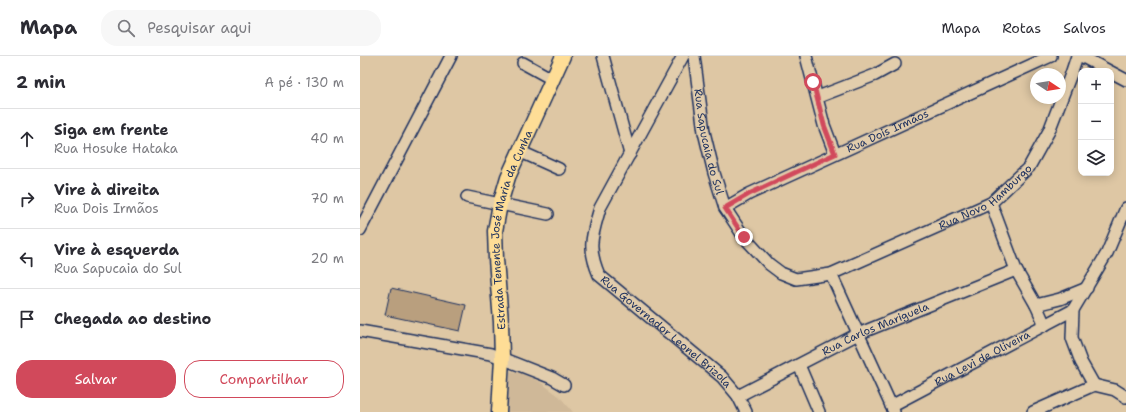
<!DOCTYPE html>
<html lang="pt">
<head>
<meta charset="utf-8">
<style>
	:root { --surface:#fff; --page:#f7f7f7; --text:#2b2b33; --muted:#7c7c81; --line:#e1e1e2; --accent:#d1495b }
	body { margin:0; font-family:"Shantell Sans",sans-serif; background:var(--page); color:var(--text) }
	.controls { position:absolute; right:12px; top:12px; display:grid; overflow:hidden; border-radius:8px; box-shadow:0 2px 10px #0003 }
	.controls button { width:36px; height:36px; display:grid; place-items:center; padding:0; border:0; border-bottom:1px solid var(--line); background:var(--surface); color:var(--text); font:20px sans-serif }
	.compass { position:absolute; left:670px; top:12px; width:36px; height:36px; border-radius:50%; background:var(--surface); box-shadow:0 2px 10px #0003; rotate:102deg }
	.stop { position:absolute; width:12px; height:12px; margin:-9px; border:3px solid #d1495b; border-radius:50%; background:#fff }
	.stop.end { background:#d1495b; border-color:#fff; box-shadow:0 1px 4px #0008 }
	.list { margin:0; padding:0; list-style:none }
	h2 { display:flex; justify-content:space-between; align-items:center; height:52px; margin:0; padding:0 16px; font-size:17px }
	h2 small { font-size:13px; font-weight:400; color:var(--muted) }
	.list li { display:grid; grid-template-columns:26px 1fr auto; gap:12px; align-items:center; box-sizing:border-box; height:60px; padding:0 16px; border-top:1px solid var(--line) }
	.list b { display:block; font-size:15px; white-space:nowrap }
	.list p { margin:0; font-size:13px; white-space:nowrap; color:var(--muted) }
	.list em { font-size:13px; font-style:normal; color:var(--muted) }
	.actions { display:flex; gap:8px; padding:12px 16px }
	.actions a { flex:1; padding:9px 0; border:1px solid var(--accent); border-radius:16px; text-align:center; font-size:14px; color:var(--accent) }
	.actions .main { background:var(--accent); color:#fff }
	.icon { flex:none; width:22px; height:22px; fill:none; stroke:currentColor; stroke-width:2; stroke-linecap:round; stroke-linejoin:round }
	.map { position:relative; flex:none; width:766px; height:356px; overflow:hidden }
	header { display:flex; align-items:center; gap:24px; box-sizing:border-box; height:56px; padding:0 20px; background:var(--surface); border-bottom:1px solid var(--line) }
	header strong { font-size:19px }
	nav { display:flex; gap:22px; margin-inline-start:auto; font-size:14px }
	.search { width:280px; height:36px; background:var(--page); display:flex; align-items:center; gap:10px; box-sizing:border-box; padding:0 14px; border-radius:16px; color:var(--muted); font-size:15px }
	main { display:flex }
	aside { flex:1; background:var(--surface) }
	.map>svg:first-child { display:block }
</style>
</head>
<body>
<header>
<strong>Mapa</strong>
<div class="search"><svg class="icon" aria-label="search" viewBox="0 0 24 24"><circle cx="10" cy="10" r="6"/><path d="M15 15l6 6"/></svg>Pesquisar aqui</div>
<nav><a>Mapa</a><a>Rotas</a><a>Salvos</a></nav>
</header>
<main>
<aside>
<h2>2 min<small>A pé · 130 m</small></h2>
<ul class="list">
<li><svg class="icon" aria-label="ahead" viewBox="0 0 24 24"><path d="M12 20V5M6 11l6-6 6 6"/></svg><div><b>Siga em frente</b><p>Rua Hosuke Hataka</p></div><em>40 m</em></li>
<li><svg class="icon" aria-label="right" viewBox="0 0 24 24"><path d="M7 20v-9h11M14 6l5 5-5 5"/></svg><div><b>Vire à direita</b><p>Rua Dois Irmãos</p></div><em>70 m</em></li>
<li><svg class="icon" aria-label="left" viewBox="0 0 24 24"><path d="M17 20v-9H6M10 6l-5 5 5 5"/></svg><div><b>Vire à esquerda</b><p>Rua Sapucaia do Sul</p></div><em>20 m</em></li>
<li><svg class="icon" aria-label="arrive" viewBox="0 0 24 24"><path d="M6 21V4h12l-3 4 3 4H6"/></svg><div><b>Chegada ao destino</b></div></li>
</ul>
<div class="actions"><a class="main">Salvar</a><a>Compartilhar</a></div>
</aside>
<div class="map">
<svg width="766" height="356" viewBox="0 0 766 356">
	<rect width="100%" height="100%" fill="#dec7a4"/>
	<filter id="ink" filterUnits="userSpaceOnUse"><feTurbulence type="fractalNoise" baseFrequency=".025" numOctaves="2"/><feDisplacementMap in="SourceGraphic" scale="8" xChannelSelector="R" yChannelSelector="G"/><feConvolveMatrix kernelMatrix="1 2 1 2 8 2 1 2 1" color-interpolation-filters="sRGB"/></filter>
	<g filter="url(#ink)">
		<!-- built -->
		<path fill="#cfb898" d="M150 315 161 317 180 326 199 340 213 356H147Z"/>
		<!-- building -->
		<path fill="#b99f7e" stroke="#1b2f5e" d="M31 232 106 249 100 275 25 259Z"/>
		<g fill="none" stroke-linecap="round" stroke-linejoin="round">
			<!-- minor casing -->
			<g stroke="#1b2f5e" stroke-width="14">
				<g id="minor">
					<path d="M243 0 270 98"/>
					<path id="s1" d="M323 0 240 152C232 180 227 191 239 219L362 321 378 340 386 356"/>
					<path id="s2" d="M334 0 344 76 354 117 365 152 384 181 409 208 421 217 436 223 471 218 631 147 669 111 689 75 711 18 717 0"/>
					<path d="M446 0 464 69 475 98"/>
					<path d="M721 0 749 15"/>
					<path d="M163 7 192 23"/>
					<path d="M751 16 766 24"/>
					<path d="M458 41 515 19 535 8"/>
					<path d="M159 95 199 113"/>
					<path d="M107 141 188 158"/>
					<path d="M631 147 656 214 676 249 685 269"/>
					<path id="s3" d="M365 152 389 138 691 0"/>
					<path d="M0 174 91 0"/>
					<path d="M471 218 534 356"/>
					<path d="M676 249 700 243 727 232"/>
					<path d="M0 275 131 298 192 322 204 329"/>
					<path d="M439 309 459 356"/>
					<path d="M734 329 721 306 712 282 713 254 747 197 766 152"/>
					<path d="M734 329 755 334 766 341"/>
					<path id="s4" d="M378 340 498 278 656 214"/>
					<path id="s5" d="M531 350 713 254"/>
					<path d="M673 356 734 329"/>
				</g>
			</g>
			<!-- major casing -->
			<g stroke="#1b2f5e" stroke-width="17">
				<g id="major">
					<path id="s6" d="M139 356 142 302 141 266 136 203 135 175 140 148 148 121 203 0"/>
				</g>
			</g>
			<!-- minor -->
			<use href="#minor" stroke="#e2cdac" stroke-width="11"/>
			<!-- major -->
			<use href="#major" stroke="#fedd96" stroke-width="14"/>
		</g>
	</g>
	<g fill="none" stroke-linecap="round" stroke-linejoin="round" filter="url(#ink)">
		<!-- route -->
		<path stroke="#d1495b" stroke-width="5" d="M384 181 365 152 389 138 475 98 464 69 453 26"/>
	</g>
	<g text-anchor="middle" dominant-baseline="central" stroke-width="4" stroke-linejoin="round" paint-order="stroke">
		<!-- street labels -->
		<g font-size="11" fill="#1b2f5e" stroke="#e2cdac">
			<text stroke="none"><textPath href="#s3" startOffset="180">Rua Dois Irmãos</textPath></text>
			<text stroke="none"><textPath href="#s2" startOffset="87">Rua Sapucaia do Sul</textPath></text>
			<text stroke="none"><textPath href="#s2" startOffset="467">Rua Novo Hamburgo</textPath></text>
			<text stroke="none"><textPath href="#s6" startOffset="185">Estrada Tenente José Maria da Cunha</textPath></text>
			<text stroke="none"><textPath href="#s4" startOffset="153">Rua Carlos Mariguela</textPath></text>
			<text stroke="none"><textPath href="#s1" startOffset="330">Rua Governador Leonel Brizola</textPath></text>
			<text stroke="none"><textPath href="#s5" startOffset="103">Rua Levi de Oliveira</textPath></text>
		</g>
	</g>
</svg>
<div class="controls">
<button>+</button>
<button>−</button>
<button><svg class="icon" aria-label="layers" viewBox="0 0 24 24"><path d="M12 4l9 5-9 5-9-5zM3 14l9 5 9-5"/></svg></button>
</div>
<svg class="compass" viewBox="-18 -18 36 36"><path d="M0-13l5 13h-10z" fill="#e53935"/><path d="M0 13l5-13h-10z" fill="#7c7c81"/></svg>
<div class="stop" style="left:453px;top:26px"></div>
<div class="stop end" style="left:384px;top:181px"></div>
</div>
</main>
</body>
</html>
